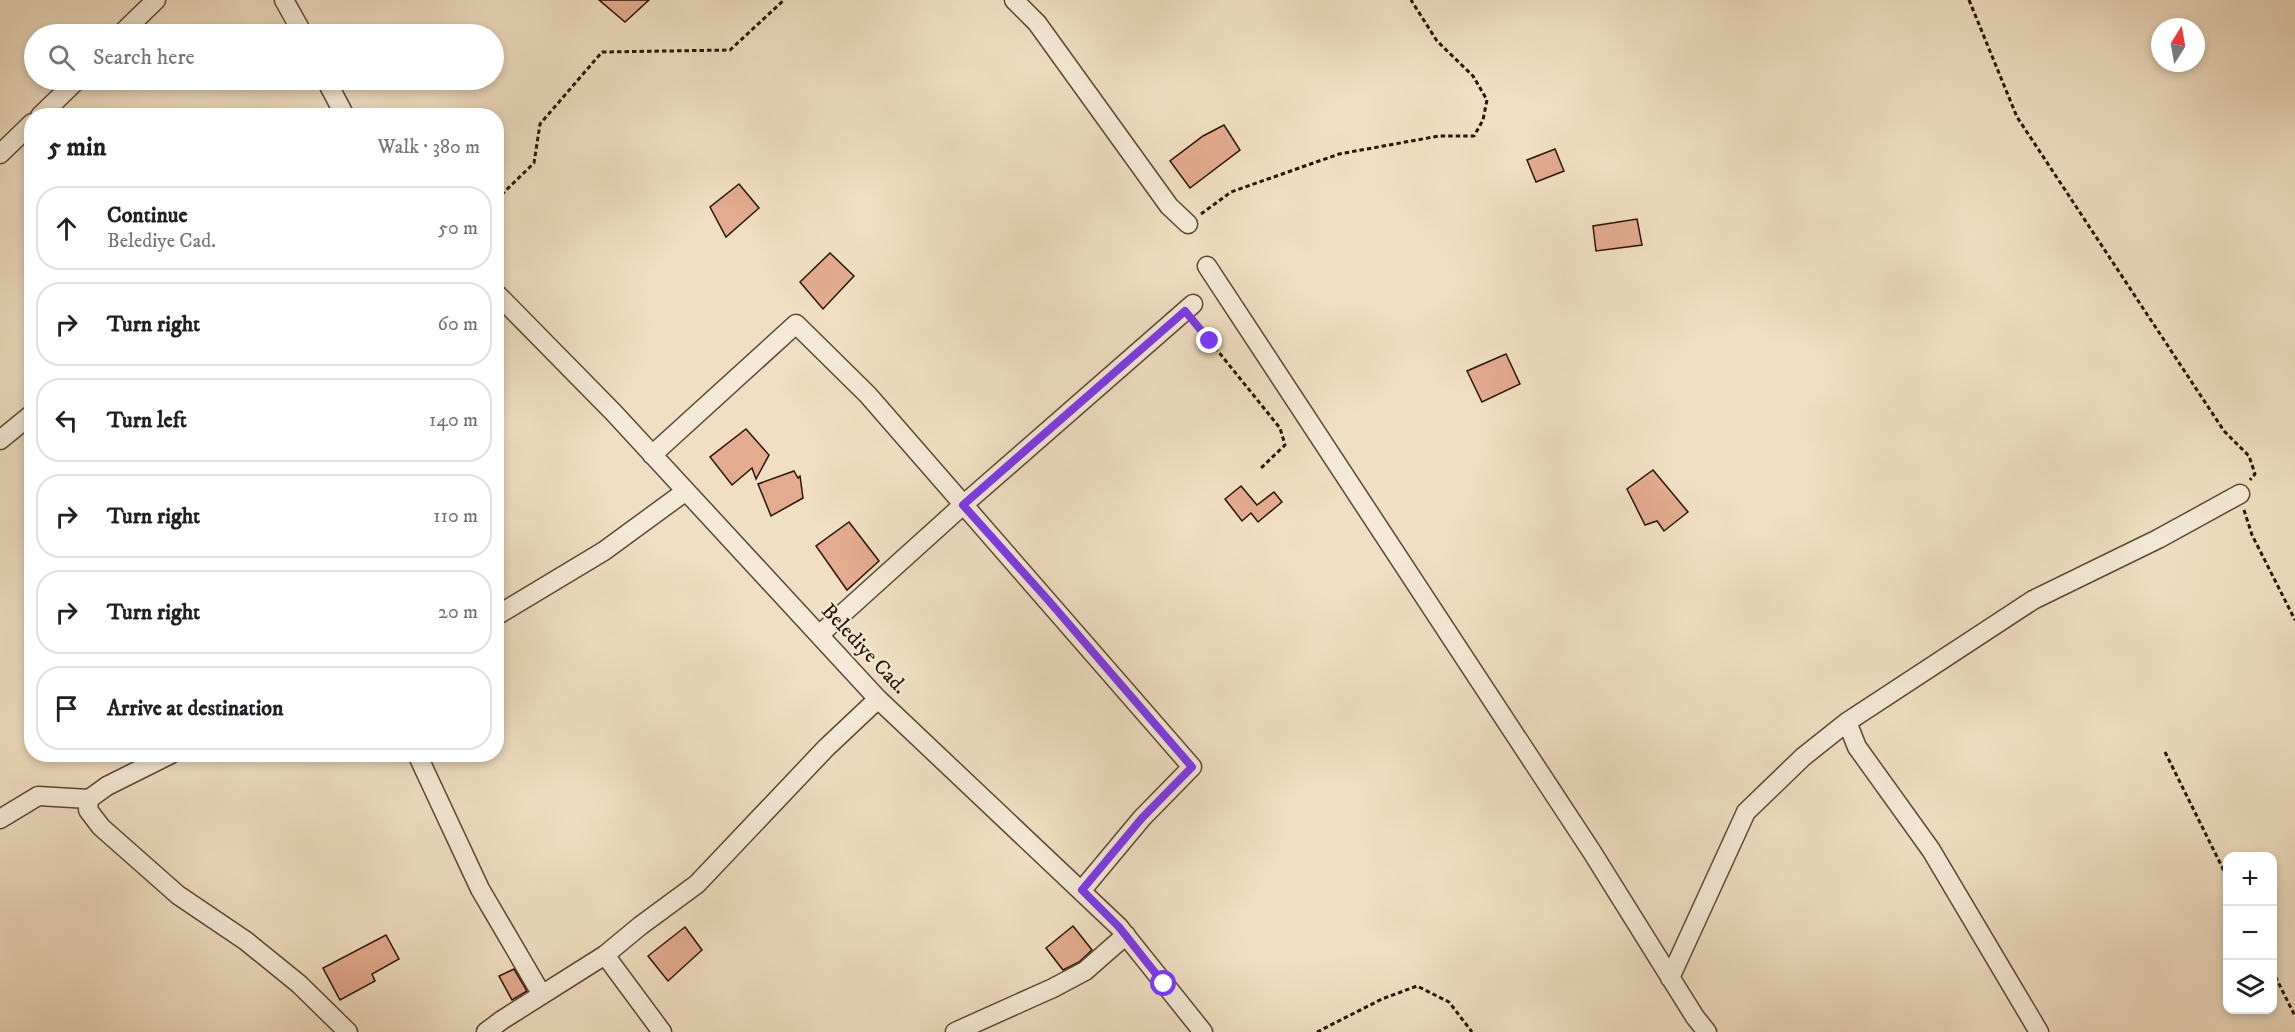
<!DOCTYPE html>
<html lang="en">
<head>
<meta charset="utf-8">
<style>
	:root { --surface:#fff; --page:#f6f6f6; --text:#202124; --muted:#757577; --line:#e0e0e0 }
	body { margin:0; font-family:"IM FELL DW Pica",serif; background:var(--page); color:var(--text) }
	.controls { position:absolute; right:18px; bottom:18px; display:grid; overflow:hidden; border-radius:12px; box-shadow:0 3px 9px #0003 }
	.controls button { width:54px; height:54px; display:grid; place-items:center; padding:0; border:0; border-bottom:2px solid var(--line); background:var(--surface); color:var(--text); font:30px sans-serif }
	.compass { position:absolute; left:2151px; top:18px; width:54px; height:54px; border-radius:50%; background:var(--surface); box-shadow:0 3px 9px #0003; rotate:11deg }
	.stop { position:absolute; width:18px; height:18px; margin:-14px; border:4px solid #7c3aed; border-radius:50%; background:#fff }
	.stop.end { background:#7c3aed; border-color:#fff; box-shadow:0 2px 6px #0008 }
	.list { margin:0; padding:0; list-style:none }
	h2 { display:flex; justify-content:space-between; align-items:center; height:78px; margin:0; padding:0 24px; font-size:26px }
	h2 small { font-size:20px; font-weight:400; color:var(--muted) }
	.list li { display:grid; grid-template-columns:39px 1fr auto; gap:18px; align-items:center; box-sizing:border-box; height:84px; margin:0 12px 12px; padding:0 12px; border:2px solid var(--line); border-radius:24px }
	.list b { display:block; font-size:22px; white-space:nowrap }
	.list p { margin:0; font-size:20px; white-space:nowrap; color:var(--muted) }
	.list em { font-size:20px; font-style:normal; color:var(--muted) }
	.icon { flex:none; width:33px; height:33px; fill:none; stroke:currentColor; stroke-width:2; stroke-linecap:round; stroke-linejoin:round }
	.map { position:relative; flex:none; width:2295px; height:1032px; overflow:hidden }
	.search { position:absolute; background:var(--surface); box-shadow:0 3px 9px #0003; left:24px; top:24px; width:480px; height:66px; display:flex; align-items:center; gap:15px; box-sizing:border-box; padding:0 21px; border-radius:33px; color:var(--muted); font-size:22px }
	.panel { position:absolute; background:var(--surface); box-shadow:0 3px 9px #0003; left:24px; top:108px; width:480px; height:654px; border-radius:24px }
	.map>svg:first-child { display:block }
</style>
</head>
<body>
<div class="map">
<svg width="2295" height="1032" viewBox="0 0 2295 1032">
	<rect width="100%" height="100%" fill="#f0dfc3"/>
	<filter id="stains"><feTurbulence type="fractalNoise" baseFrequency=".00333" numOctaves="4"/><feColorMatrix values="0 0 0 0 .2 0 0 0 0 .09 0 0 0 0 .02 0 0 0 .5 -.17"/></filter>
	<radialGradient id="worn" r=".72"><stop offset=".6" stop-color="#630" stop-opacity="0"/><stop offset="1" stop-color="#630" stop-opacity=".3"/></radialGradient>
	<!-- building -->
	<path fill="#e3ab90" stroke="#2a1504" stroke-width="1.5" d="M599 0H649L625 22Z
		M1224 125 1240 150 1190 188 1170 161 1203 136Z
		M1555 149 1564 171 1536 182 1527 160Z
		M739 184 759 208 726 237 710 207Z
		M1637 219 1642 245 1596 251 1593 226Z
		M830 253 854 276 823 309 800 282Z
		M1506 354 1520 384 1482 402 1467 371Z
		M746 429 769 455 756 479 752 468 732 485 710 457Z
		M1653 470 1688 512 1664 531 1657 521 1645 525 1627 489Z
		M794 471 798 478 800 476 803 498 771 516 758 484Z
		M1241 486 1257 505 1274 492 1282 502 1258 522 1251 513 1242 521 1225 499Z
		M849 522 879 561 847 590 816 546Z
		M1073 926 1092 950 1079 962 1063 970 1046 948Z
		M685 927 702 950 668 981 648 956Z
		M386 935 399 959 372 974 375 981 340 1000 323 968Z
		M514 969 527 991 512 1000 499 976Z"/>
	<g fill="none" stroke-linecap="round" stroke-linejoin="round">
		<!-- street casing -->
		<g stroke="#5c4834" stroke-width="21">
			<path id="street" d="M284 0 303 34
				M1014 0 1037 23 1169 206 1188 224
				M121 34 156 0
				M326 80 345 116
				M40 116 77 80
				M0 154 32 123
				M1207 266 1592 852 1695 1017 1707 1032
				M496 293 614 413 878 699 1119 927 1203 1032
				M0 440 32 414
				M652 455 796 324 868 395 1192 767 1142 818 1082 890
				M496 616 604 551 686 491
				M819 635 963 505 1193 304
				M1847 722 1857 747 1931 850 2039 1032
				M171 754 107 786 89 799 88 810 101 827 178 895 246 941 299 984 348 1032
				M417 754 480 889 542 995
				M0 819 38 796 89 799
				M605 955 662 1032
				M1670 978 1746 812 1803 757 1847 722 2033 600 2158 539 2240 494
				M486 1032 502 1020 605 955 640 926 697 884 826 748 878 699
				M955 1032 1053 988 1085 971 1126 935"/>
		</g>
		<!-- path -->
		<path stroke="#2a1504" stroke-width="3" stroke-dasharray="4.5 3" stroke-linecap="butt" d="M1969 0 2017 117 2224 431 2249 456 2255 474 2250 480
			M496 200 534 163 540 124 602 52 730 50 784 0
			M1201 214 1231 192 1339 154 1439 136H1474L1483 120 1487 100 1473 76 1437 41 1411 0
			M1196 324 1280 428 1285 445 1260 469
			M2244 510 2252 535 2295 620
			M2165 752 2228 879
			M2272 970 2295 1016
			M1317 1032 1382 999 1417 986 1449 1002 1472 1032"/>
		<!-- street -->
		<use href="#street" stroke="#f5ead8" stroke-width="18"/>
	</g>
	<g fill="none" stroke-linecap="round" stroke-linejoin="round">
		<!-- route -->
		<path stroke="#7c3aed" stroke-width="8" d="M1164 984 1119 927 1082 890 1142 818 1192 767 1048 600 963 505 1185 311 1210 341"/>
	</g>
	<g text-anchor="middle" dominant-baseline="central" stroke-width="4.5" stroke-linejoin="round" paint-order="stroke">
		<!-- street labels -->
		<g font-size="21" fill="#2a1504" stroke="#f5ead8">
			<text transform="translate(864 649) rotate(47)">Belediye Cad.</text>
		</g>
	</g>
	<rect width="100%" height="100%" filter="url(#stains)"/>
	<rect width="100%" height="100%" fill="url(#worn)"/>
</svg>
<div class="controls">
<button>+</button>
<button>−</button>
<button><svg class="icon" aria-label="layers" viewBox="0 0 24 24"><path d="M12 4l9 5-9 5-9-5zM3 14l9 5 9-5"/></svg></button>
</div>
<svg class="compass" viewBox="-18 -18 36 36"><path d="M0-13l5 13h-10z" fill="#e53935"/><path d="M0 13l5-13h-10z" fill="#757577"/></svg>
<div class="stop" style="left:1164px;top:984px"></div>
<div class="stop end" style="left:1210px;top:341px"></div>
<div class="search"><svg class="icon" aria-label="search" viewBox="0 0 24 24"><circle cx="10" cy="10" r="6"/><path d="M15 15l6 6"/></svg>Search here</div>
<section class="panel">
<h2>5 min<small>Walk · 380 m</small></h2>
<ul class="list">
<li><svg class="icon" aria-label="ahead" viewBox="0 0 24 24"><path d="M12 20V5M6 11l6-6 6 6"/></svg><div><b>Continue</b><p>Belediye Cad.</p></div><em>50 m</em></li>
<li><svg class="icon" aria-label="right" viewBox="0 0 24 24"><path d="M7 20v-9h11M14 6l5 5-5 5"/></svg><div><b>Turn right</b></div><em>60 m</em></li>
<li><svg class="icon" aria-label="left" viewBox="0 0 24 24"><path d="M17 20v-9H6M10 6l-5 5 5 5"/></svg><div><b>Turn left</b></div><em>140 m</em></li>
<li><svg class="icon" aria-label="right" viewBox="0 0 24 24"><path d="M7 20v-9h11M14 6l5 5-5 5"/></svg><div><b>Turn right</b></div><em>110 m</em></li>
<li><svg class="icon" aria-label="right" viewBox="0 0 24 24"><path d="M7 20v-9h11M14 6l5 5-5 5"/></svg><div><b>Turn right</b></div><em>20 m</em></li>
<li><svg class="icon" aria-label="arrive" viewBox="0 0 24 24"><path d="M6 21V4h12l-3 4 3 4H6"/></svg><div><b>Arrive at destination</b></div></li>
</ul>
</section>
</div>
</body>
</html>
